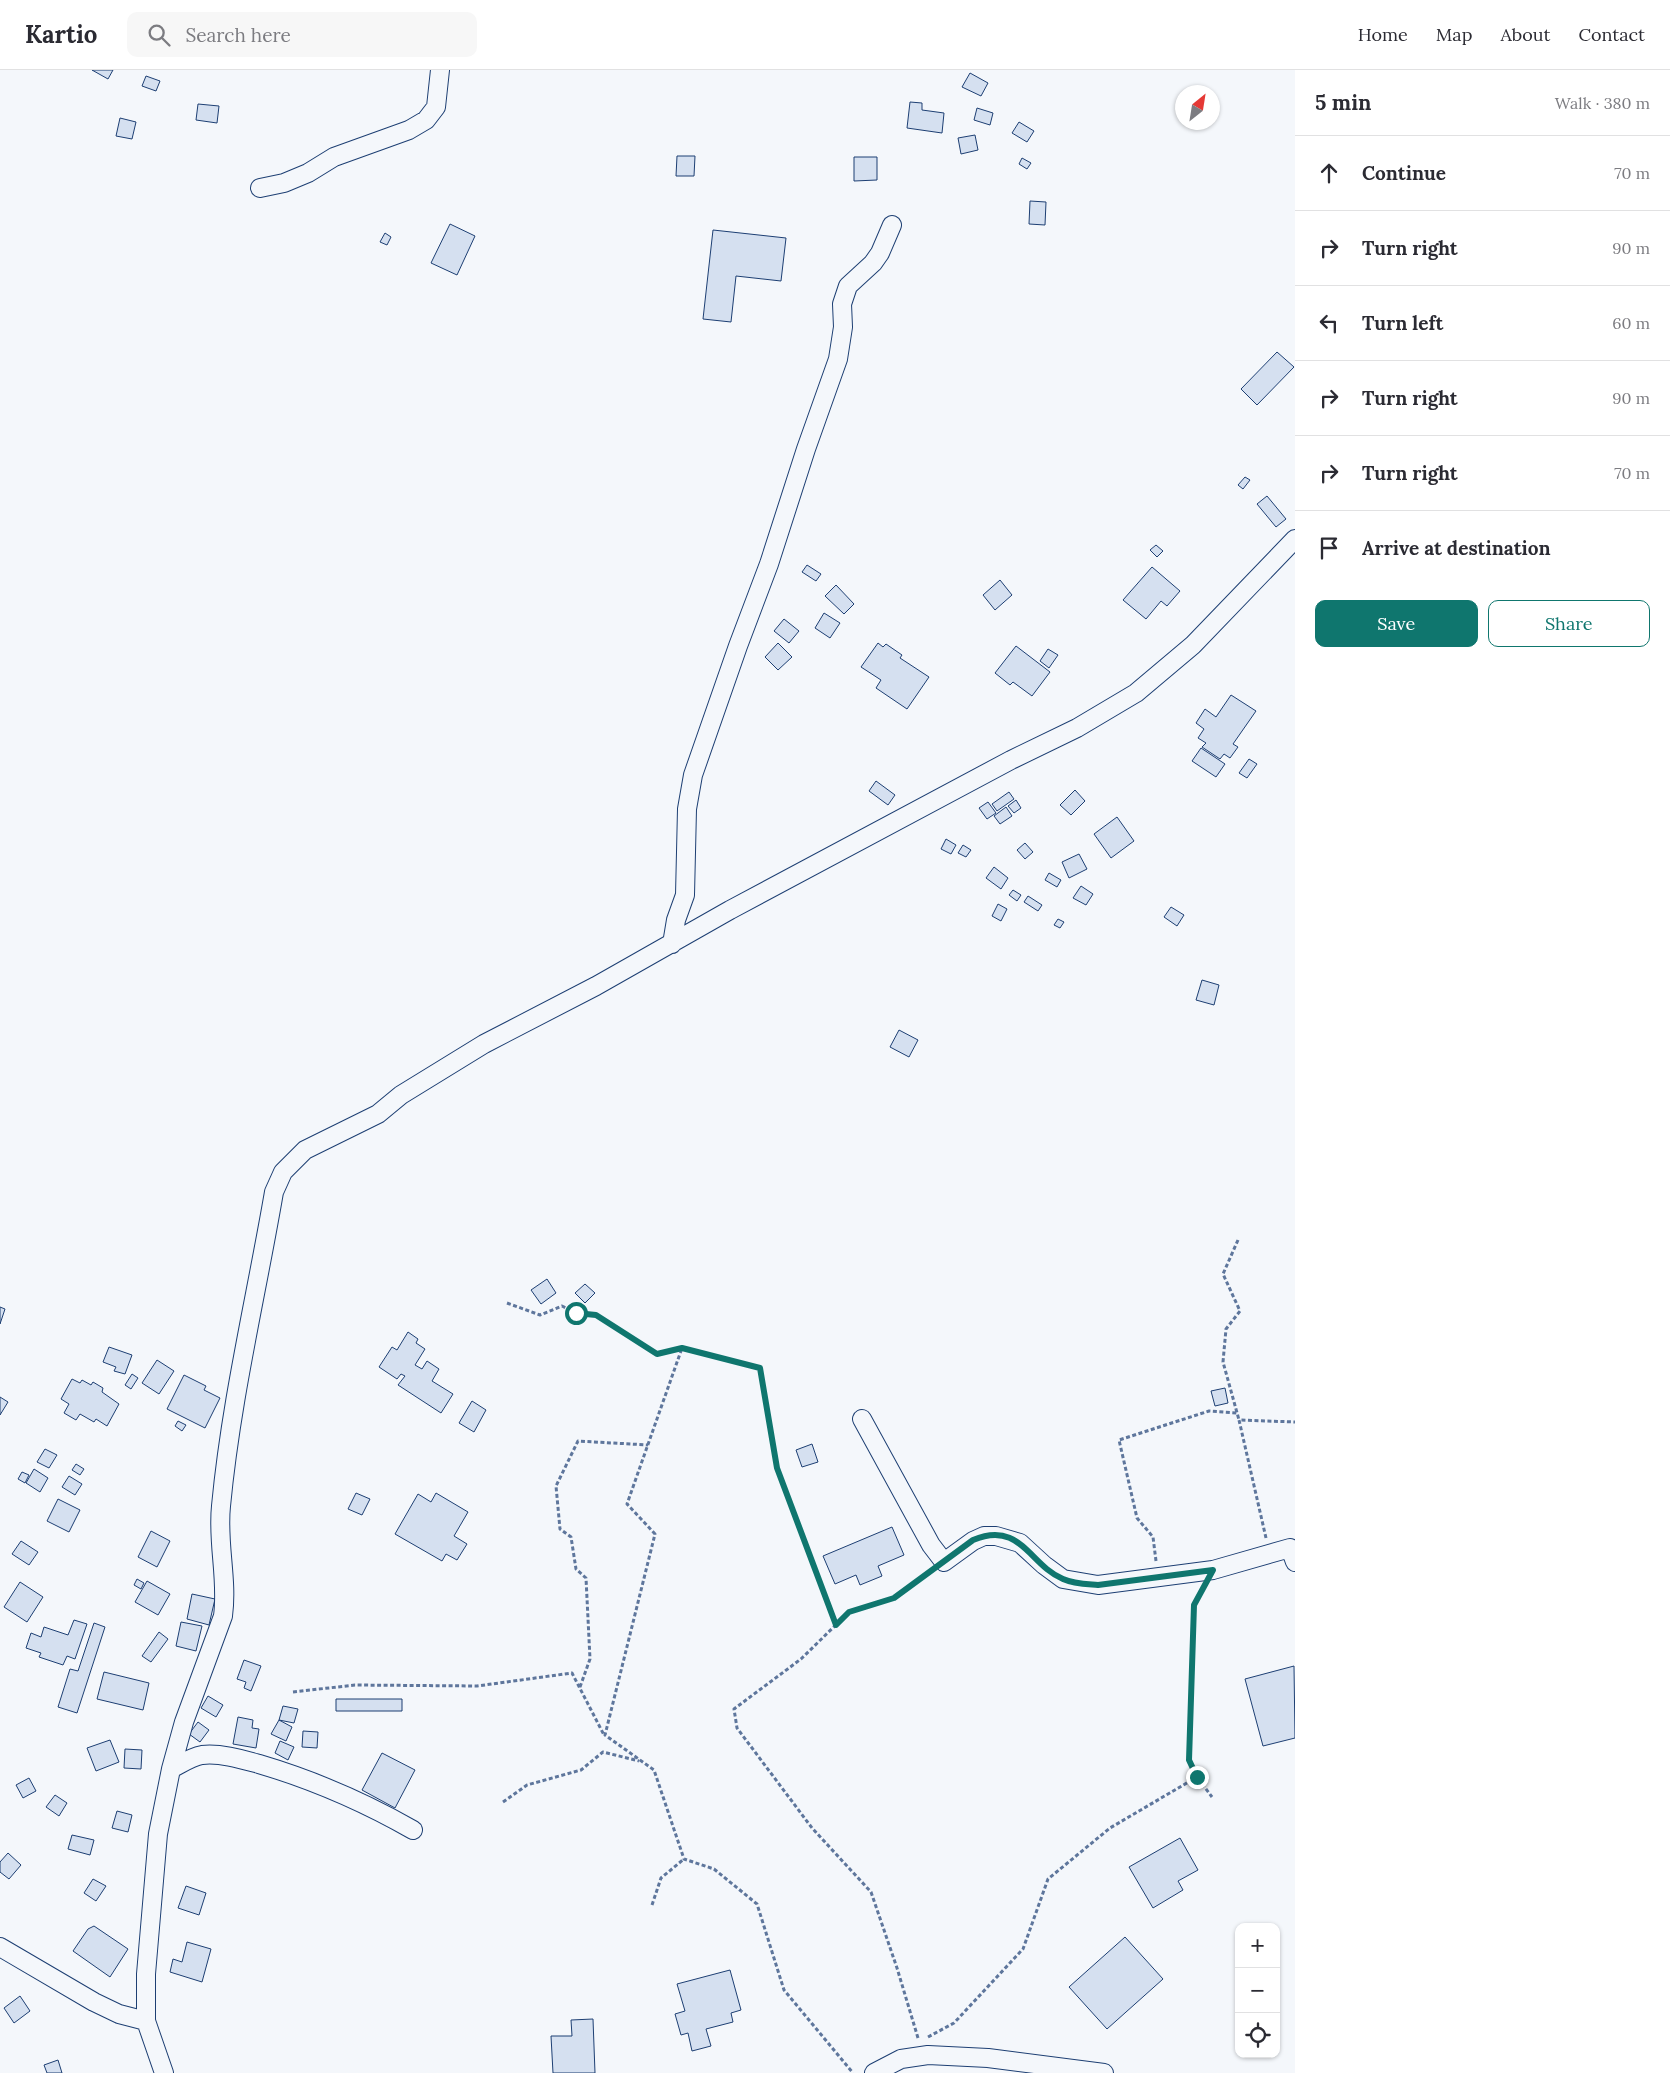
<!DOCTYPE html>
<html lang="en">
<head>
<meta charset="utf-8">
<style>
	:root { --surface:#fff; --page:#f7f7f7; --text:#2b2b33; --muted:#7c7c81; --line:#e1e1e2; --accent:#0f766e }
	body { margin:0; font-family:Lora,serif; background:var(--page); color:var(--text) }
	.controls { position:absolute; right:15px; bottom:15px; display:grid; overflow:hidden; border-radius:10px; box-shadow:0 1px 4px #0004 }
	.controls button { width:45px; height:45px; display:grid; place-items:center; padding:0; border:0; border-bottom:1px solid var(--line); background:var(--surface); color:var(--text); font:25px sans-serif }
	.compass { position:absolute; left:1175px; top:15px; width:45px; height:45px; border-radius:50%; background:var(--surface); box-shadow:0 1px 4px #0004; rotate:30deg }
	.stop { position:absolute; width:15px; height:15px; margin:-11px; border:4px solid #0f766e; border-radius:50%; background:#fff }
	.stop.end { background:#0f766e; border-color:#fff; box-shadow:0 1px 5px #0008 }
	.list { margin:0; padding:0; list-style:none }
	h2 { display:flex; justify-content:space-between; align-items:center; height:65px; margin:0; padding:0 20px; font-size:21px }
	h2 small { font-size:16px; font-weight:400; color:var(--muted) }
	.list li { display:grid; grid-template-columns:32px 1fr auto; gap:15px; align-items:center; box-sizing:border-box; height:75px; padding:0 20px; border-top:1px solid var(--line) }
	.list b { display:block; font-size:19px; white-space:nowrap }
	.list em { font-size:16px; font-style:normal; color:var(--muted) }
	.actions { display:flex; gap:10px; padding:15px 20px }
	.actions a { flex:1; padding:11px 0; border:1px solid var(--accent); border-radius:10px; text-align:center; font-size:18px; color:var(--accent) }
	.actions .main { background:var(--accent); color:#fff }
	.icon { flex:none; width:28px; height:28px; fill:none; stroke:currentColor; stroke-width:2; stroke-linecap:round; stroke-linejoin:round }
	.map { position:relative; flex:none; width:1295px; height:2003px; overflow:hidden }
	header { display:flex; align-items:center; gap:30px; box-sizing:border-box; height:70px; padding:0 25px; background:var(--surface); border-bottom:1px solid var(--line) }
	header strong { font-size:24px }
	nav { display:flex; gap:28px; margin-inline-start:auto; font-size:18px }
	.search { width:350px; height:45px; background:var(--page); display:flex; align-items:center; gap:12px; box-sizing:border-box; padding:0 18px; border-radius:10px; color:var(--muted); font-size:19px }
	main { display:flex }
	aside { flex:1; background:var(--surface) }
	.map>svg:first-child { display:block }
</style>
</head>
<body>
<header>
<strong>Kartio</strong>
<div class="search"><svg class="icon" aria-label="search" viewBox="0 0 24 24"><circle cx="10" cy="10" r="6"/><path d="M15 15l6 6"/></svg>Search here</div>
<nav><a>Home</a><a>Map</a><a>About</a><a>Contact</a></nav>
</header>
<main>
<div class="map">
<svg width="1295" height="2003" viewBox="0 0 1295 2003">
	<rect width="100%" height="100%" fill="#f4f7fb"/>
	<!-- building -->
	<path fill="#d5e0f0" stroke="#1d3f73" d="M92 0H113L108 9Z
		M970 3 988 13 981 26 962 17Z
		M146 6 160 11 156 21 142 16Z
		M910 32 922 33V40L944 43 942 63 907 58Z
		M198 34 219 36 217 53 196 50Z
		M977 38 993 43 990 55 974 50Z
		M120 48 136 52 132 69 116 66Z
		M1019 52 1034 61 1027 72 1012 63Z
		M975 65 978 80 961 84 958 68Z
		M677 86H695L694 106H676Z
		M854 87H877V110L854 111Z
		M1022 88 1031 93 1027 99 1019 94Z
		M1030 131 1046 132 1045 155 1029 154Z
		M450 154 475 166 457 205 431 193Z
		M713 160 786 168 781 211 736 206 731 252 703 249Z
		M385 163 391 167 387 175 380 172Z
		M1277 282 1294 297 1257 335 1241 319Z
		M1245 407 1250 410 1243 419 1238 415Z
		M1267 426 1286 449 1276 457 1257 434Z
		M1156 475 1163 481 1157 487 1150 480Z
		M807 495 821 504 816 511 802 502Z
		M1152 497 1180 521 1167 536 1161 531 1146 549 1123 530Z
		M1000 510 1012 525 995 540 983 525Z
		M836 515 854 534 844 544 825 526Z
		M824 543 840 553 830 568 815 558Z
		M784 549 799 561 789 573 774 561Z
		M778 573 792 587 778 600 765 587Z
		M878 573 883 577 886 574 902 585 900 588 929 607 907 639 876 618 881 610 861 597Z
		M1016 576 1050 602 1032 626 1013 612 1010 615 995 603Z
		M1048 579 1058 585 1049 598 1040 591Z
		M1231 625 1256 641 1233 674 1238 677 1230 688 1224 684 1220 689 1202 677 1206 673 1198 668 1204 659 1196 653 1205 639 1216 647Z
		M1201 678 1225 694 1216 707 1192 691Z
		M1249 689 1257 694 1247 708 1239 703Z
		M876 711 895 725 888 735 869 721Z
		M1075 720 1085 731 1071 745 1060 735Z
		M1009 722 1014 729 997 741 992 734Z
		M1016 730 1021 738 1014 743 1008 736Z
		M988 732 996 743 987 749 979 738Z
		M1006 737 1012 746 1000 754 994 746Z
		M1117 747 1134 771 1111 788 1094 764Z
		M946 769 956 775 951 784 941 779Z
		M1025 773 1033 782 1025 789 1017 780Z
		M963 775 971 780 966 787 958 783Z
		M1079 784 1087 799 1069 808 1062 792Z
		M994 797 1008 808 1001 819 986 808Z
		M1049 803 1061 810 1057 817 1045 810Z
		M1081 816 1093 824 1086 835 1073 828Z
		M1013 820 1021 825 1017 831 1009 825Z
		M1028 826 1042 835 1038 841 1024 832Z
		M998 834 1007 839 1001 851 992 846Z
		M1171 837 1184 845 1177 856 1164 847Z
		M1058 849 1064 852 1060 858 1054 855Z
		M1202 910 1219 915 1214 935 1196 930Z
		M899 960 918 970 909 987 890 977Z
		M547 1209 556 1223 541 1234 531 1220Z
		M585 1214 595 1223 585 1233 575 1223Z
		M0 1237 5 1239 0 1254Z
		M408 1262 418 1269 416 1273 425 1279 415 1295 422 1299 427 1291 439 1299 432 1311 453 1324 441 1343 398 1315 405 1306 401 1304 397 1309 379 1297 392 1277 397 1280Z
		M109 1277 132 1285 125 1304 114 1301 116 1297 103 1292Z
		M157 1290 174 1301 159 1324 142 1313Z
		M132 1304 138 1308 131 1319 125 1315Z
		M184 1305 206 1316 204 1320 220 1328 205 1358 167 1339Z
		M72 1309 80 1313 82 1310 91 1315 93 1312 103 1318 102 1322 119 1334 107 1356 96 1349 94 1352 80 1344 76 1350 64 1343 69 1334 61 1329Z
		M1225 1318 1228 1333 1215 1336 1211 1321Z
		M0 1327 8 1332 0 1345Z
		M472 1331 486 1340 474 1362 459 1353Z
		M178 1351 186 1355 182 1361 175 1356Z
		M812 1374 818 1392 802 1397 796 1380Z
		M45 1379 57 1385 49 1398 37 1392Z
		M76 1394 84 1399 80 1405 72 1400Z
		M34 1399 48 1408 40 1422 26 1413Z
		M22 1402 29 1405 25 1413 18 1409Z
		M69 1406 82 1414 75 1425 62 1417Z
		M356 1423 370 1429 362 1445 348 1439Z
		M436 1423 468 1442 454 1466 467 1474 457 1490 446 1484 442 1491 395 1464 418 1424 431 1432Z
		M58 1429 80 1440 69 1462 47 1451Z
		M892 1457 904 1485 878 1496 882 1506 860 1515 856 1505 835 1514 823 1486Z
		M151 1461 170 1471 157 1497 138 1487Z
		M21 1471 38 1482 29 1495 12 1484Z
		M137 1509 144 1513 141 1519 134 1515Z
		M147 1511 170 1524 158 1545 135 1532Z
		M20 1512 43 1527 27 1552 4 1537Z
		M192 1524 215 1529 209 1555 187 1549Z
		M74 1550 87 1554 75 1589 67 1586 63 1595 39 1587 41 1583 26 1578 31 1563 41 1567 44 1557 68 1565Z
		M181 1552 202 1556 196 1581 176 1576Z
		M94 1553 105 1557 77 1643 58 1637 70 1599 78 1601Z
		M159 1562 168 1569 151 1592 142 1586Z
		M244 1590 261 1596 251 1621 244 1618 246 1612 237 1609Z
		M1294 1596 1295 1668 1263 1676 1245 1609Z
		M104 1602 149 1613 143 1640 97 1629Z
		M208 1626 223 1635 216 1647 201 1638Z
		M336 1629H402V1641H336Z
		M283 1636 298 1639 294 1653 279 1650Z
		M238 1647 253 1650 252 1658 259 1659 256 1678 233 1674Z
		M279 1650 292 1657 286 1671 271 1664Z
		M198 1652 209 1660 200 1672 189 1664Z
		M303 1661 318 1662 317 1678 302 1677Z
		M110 1670 119 1692 96 1701 87 1678Z
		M280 1671 294 1677 288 1690 275 1683Z
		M125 1679 142 1680 141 1699 124 1698Z
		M382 1683 415 1700 395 1738 362 1720Z
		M29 1708 36 1721 23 1728 16 1715Z
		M55 1725 67 1733 59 1746 46 1737Z
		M117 1741 132 1745 128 1762 112 1758Z
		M72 1765 94 1770 90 1785 68 1779Z
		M1180 1768 1198 1800 1178 1811 1183 1820 1153 1838 1129 1797Z
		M8 1783 21 1795 9 1809 0 1802V1792Z
		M93 1809 106 1816 96 1831 84 1823Z
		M186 1816 206 1823 199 1845 178 1838Z
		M94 1856 128 1879 110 1907 73 1881 88 1859Z
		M1125 1867 1163 1909 1107 1959 1069 1917Z
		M187 1872 211 1879 202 1912 170 1902 173 1889 182 1892Z
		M730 1900 741 1940 731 1943 733 1952 706 1959 711 1976 692 1981 688 1963 681 1965 675 1944 685 1941 677 1914Z
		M20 1926 30 1941 14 1953 4 1938Z
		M593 1949 595 2003H553L551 1966H572L571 1950Z
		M58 1990 62 2003H47L44 1995Z"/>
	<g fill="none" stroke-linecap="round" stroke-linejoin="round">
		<!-- minor casing -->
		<g stroke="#1d3f73" stroke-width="20">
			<path id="minor" d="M260 118 284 113 308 103 334 87 409 60 426 50 436 37 440 0
				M672 874 676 850 685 825 687 739 693 705 738 576 769 494 806 379 838 289 843 257 842 234 848 216 873 193 880 183 892 155
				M862 1349 931 1475 944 1492 973 1471 984 1466H996L1020 1473 1044 1495 1063 1509 1098 1515 1213 1500 1290 1478 1295 1492
				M171 1699C181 1694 191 1687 202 1685 221 1683 241 1689 259 1694 313 1710 364 1732 413 1760
				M0 1877 94 1932 119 1944 146 1951
				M164 2003 146 1951V1904L158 1764 171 1699 184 1652 223 1546C228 1509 217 1473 221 1436 231 1330 256 1227 274 1122L283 1102 305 1080 378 1044 401 1025 484 974 596 916 730 840 1011 690 1077 658 1136 623 1193 575 1295 469
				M874 2003 901 1989 928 1985 988 1988 1104 2003"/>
		</g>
		<!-- path -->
		<path stroke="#5e769c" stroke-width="3" stroke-dasharray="4 2.5" stroke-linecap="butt" d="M1238 1170 1223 1204 1240 1241 1226 1259 1223 1292 1239 1350
			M507 1233 540 1245 562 1236 576 1243 596 1245 657 1284 681 1278
			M1266 1468 1239 1350 1295 1352
			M1156 1491 1153 1467 1137 1448 1119 1370 1209 1341 1237 1343
			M1203 1518 1194 1535 1189 1690 1197 1707 1212 1727
			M836 1555 777 1398 760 1298 682 1278 627 1434 655 1464 605 1665 654 1700 684 1789 714 1799 757 1834 784 1920 853 2003
			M580 1617 590 1589 586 1508 576 1499 571 1467 560 1459 556 1416 578 1371 648 1375
			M293 1622 355 1615 477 1616 572 1603 604 1665
			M503 1732 527 1715 581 1700 603 1682 639 1691
			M652 1835 661 1808 684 1789
			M928 1967 954 1953 1023 1879 1048 1809 1110 1758 1197 1707
			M918 1968 897 1898 871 1822 812 1758 737 1658 734 1639 801 1589 849 1542 894 1528 931 1502"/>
		<!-- minor -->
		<use href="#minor" stroke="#f4f7fb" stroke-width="18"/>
	</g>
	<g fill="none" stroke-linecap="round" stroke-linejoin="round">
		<!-- route -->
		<path stroke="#0f766e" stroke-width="6" d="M576 1243 596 1245 657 1284 682 1278 760 1298 777 1398 836 1555 849 1542 894 1528 973 1470C1021 1450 1029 1495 1063 1509 1074 1514 1086 1514 1098 1515L1213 1500 1194 1535 1189 1690 1197 1707"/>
	</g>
</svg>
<div class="controls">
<button>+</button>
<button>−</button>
<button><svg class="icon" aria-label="locate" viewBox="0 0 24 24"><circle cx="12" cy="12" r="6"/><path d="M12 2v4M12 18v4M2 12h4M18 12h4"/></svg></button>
</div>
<svg class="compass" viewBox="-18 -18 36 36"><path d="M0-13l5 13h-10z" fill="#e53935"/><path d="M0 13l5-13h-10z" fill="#7c7c81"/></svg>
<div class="stop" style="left:576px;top:1243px"></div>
<div class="stop end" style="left:1197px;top:1707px"></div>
</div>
<aside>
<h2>5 min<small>Walk · 380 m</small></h2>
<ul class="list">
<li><svg class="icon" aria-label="ahead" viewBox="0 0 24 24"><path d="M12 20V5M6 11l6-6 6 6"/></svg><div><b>Continue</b></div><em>70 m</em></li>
<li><svg class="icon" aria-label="right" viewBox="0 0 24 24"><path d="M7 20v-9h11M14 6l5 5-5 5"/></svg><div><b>Turn right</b></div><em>90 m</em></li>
<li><svg class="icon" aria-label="left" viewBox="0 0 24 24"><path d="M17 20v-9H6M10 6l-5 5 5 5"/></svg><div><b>Turn left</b></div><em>60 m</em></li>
<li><svg class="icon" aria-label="right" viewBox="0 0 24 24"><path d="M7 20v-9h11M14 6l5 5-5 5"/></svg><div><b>Turn right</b></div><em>90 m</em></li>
<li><svg class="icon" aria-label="right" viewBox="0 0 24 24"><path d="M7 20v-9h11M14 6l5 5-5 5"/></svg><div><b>Turn right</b></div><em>70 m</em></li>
<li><svg class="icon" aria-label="arrive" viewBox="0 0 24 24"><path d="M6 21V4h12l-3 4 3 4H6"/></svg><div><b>Arrive at destination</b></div></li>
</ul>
<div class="actions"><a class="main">Save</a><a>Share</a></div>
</aside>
</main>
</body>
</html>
